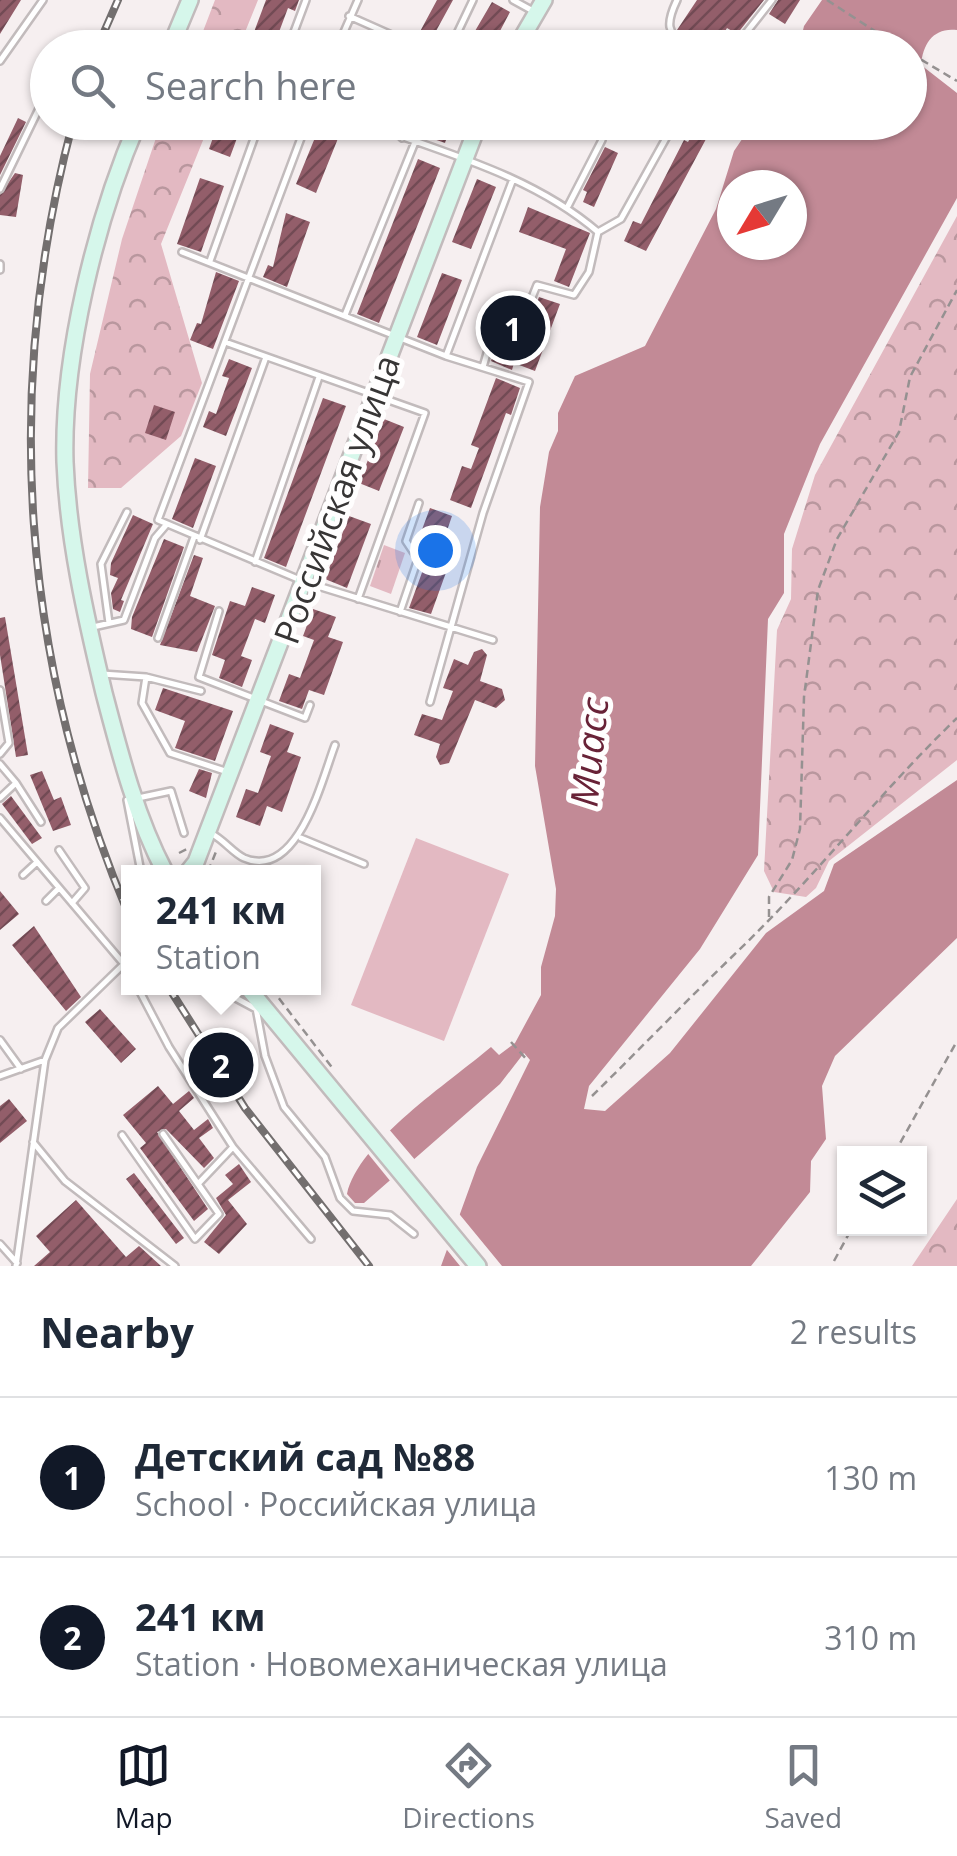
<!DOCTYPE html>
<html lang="en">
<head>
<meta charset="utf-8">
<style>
	:root { --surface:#fff; --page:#f2f2f3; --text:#1f2937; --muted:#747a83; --line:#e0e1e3; --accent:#111827 }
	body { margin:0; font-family:"Open Sans",sans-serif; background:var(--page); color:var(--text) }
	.controls { position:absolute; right:30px; bottom:30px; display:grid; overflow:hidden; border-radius:0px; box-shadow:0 2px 8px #0004 }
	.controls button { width:90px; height:90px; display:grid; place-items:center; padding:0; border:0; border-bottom:2px solid var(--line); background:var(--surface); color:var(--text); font:50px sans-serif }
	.compass { position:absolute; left:717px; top:170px; width:90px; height:90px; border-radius:50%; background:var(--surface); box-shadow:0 2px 8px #0004; rotate:232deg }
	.you { position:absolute; left:435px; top:550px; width:35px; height:35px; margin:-25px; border:8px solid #fff; border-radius:50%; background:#1a73e8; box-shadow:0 0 0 15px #1a73e833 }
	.badge { display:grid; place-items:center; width:65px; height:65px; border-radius:50%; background:var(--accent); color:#fff; font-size:32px; font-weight:700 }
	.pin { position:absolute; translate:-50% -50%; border:5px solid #fff; box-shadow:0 2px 10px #0006 }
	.popup { position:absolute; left:121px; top:865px; width:200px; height:130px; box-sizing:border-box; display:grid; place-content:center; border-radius:0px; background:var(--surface); filter:drop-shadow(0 2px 8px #0005); font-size:32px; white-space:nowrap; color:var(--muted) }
	.popup b { font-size:38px; color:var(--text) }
	.popup::after { content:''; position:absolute; left:50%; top:100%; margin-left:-20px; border:20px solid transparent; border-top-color:var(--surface) }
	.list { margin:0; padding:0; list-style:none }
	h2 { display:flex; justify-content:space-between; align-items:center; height:130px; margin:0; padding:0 40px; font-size:42px }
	h2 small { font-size:32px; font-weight:400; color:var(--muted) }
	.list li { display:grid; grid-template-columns:65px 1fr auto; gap:30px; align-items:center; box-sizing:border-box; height:160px; padding:0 40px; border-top:2px solid var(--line) }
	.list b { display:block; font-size:38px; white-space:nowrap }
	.list p { margin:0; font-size:32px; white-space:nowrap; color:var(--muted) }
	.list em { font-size:32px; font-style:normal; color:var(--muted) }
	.icon { flex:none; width:55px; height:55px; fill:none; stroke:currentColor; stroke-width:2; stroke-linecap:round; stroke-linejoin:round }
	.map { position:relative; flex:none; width:957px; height:1266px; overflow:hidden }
	.search { position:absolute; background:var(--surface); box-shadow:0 2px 8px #0004; left:30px; right:30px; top:30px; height:110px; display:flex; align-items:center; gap:25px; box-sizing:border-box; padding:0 35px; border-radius:55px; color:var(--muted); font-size:38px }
	.sheet { height:450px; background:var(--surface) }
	nav { display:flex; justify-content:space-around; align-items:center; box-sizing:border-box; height:140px; border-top:2px solid var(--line); background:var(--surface); font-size:28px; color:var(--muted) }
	nav a { display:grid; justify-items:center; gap:5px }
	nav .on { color:var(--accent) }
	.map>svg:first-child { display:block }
</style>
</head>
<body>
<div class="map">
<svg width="957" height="1266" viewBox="0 0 957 1266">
	<defs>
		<pattern id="forest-crowns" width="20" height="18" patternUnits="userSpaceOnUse" patternTransform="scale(2.5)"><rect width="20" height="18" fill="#e3b9c2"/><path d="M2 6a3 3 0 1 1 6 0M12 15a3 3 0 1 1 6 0" fill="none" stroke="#b9979e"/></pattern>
		<pattern id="park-tufts" width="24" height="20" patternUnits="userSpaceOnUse" patternTransform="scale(2.5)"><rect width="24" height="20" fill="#e3b9c2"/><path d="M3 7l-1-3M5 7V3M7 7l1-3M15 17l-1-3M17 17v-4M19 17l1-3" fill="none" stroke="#b9979e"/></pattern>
		<pattern id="building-hatch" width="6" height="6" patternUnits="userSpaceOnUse" patternTransform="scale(2.5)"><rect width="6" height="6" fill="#935e6a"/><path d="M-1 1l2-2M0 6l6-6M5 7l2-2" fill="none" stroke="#724a54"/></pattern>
	</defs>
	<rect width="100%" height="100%" fill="#f6eff0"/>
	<!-- grass -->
	<path fill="#e3b9c2" d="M416 838 509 874 444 1041 351 1005Z"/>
	<!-- forest -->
	<path fill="url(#forest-crowns)" d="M215 0H258L239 47H197Z
		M161 123H210L161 244 202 383 181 436 121 488H88L90 374 122 239Z
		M957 216V760L829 861 816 888 806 897 774 892 764 871 777 630 791 599 792 549 815 475Z
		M957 1199V1266H912Z"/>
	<!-- park -->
	<path fill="url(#park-tufts)" d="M384 545 405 553 391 594 370 586Z"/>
	<!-- water -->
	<path fill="#c28a96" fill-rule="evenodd" d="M822 0H957V30C934 27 923 43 921 65L957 93V198L820 444 784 534V593L768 619 758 855 700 949 589 1086 584 1109 605 1111 670 1053 766 933 824 891 834 864 957 780V938L835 1056 822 1086 826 1139 811 1161 810 1192 751 1266H441L477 1167 530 1060 524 1053 500 1084 364 1203H355L347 1194C358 1142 450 1082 491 1047L499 1055 515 1043 541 995V967L555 916 556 889 535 766 540 507 549 452 558 431V413L575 376 645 346 716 209 734 151 753 123 910 122V48L799 47 804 26ZM732 185H792V245H732Z"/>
	<!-- pier -->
	<path fill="#f6eff0" d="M388 1128 416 1161 391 1182 365 1150Z
		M456 1210 502 1266H460L443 1245Z"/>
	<!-- building -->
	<path fill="url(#building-hatch)" d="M0 0H21L0 34Z
		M266 0H299L295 11 288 8 273 48H248Z
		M437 0H453L436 31 449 36 445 47 431 41 428 46 416 39Z
		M697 0H764L737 34 727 28 715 48H703L677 30Z
		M778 0H800L785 24 769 14Z
		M492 2 510 12 491 48H477L468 43Z
		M18 118 26 122 0 175V156Z
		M193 122H243L230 157 209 149 215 132Z
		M414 122H452L445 143 411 131Z
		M699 122 713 126 646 251 624 241 633 221 641 224 684 140 688 142Z
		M321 123 341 131 316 193 296 184Z
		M605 147 618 153 594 207 583 202 587 192 583 190Z
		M418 159 440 168 379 323 357 314Z
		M15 173 23 175 16 217 0 215V195Z
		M200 178 224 186 201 252 177 244Z
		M477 179 496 187 471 249 452 242Z
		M528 207 590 233 569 287 554 281 566 249 519 232Z
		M286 213 310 222 287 287 263 277 268 265 273 267Z
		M216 272 239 281 213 349 190 340 197 323 201 324Z
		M442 273 462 280 437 345 417 337Z
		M539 297 560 304 535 371 514 363 512 370 491 361 497 344 517 351Z
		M229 359 252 368 226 436 203 427 209 411 216 414 229 378 222 376Z
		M496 378 520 388 511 415 506 413 471 508 450 500 462 466 471 469 479 448 471 445Z
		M323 398 346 406 286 567 264 558Z
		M154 405 175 412 166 440 145 433Z
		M384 419 404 427 379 491 359 483Z
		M195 458 216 466 193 528 172 519Z
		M430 508 452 516 440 551 452 556 431 614 409 608 431 548 417 543Z
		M133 515 153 524 121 600 124 601 120 612 113 609 111 593 118 578 110 575 111 563Z
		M349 516 371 524 347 588 325 579Z
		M164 539 184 547 152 637 131 629 132 617Z
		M194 555 203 558 190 596 215 606 197 652 160 645Z
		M252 587 275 595 265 623 255 619 241 656 252 660 242 687 219 678 225 660 212 655 230 601 245 606Z
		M313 609 336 617 328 637 343 642 324 695 309 690 302 709 279 701 289 674 300 678 314 640 303 636Z
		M5 617 28 755 16 757 0 655V618Z
		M482 649 487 655 480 681 502 689 505 700 496 708 475 700 449 763 440 765 436 757 440 744 414 735 422 714 442 720 453 691 443 688 454 659 468 665 474 652Z
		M163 688 233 711 215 761 175 748 185 721 155 710Z
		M270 724 294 733 287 752 301 757 282 812 267 806 260 826 236 817 246 789 258 793 271 756 260 752Z
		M199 769 212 773 206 798 189 791Z
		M42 771 54 800 61 797 71 825 53 831 30 775Z
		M11 796 42 838 32 844 2 804Z
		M0 891 19 914 0 930Z
		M34 926 81 997 66 1011 12 945Z
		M100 1009 136 1049 121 1063 85 1022Z
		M158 1086 173 1104 189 1091 194 1098 179 1111 194 1130 208 1119 213 1128 199 1138 214 1158 204 1168 166 1129 157 1132 208 1209 194 1221 140 1148 146 1143 123 1115Z
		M9 1099 27 1121 0 1143V1106Z
		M239 1164 251 1182 228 1200 247 1224 219 1254 204 1242 226 1215 216 1198 233 1184 225 1175Z
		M134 1173 184 1238 176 1244 126 1179Z
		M76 1200 126 1257 139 1246 161 1266H34L50 1252 36 1236Z"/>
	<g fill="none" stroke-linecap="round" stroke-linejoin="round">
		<!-- lane casing -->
		<g stroke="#c2bbbc" stroke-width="10">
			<path id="lane" d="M513 0 533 11
				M677 0C666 23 666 33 687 48
				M349 16 421 48
				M453 42 473 0
				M288 48 306 0
				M337 48 358 0
				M734 48 772 0
				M0 61 43 0
				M307 122 158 520 305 582 493 640
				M361 122C442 152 532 175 598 232L589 272 574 295 537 285 514 342 492 336 483 367
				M402 138 408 122
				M0 189 48 90
				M568 206 602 140
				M598 232 621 219 675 122
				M182 252 446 356 529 382 483 513 430 702
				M210 261 260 122
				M0 264V270
				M345 315 415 142
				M225 342 425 413 358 599
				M446 356 513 179
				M200 540 266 357
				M255 562 319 377
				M219 611 199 677 305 718 310 705
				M400 612 418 559 406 541 419 503
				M109 623 101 564 127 512
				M93 627 124 620 155 538 167 524
				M158 638 194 537
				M102 674 146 677 142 703 170 753 228 772
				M146 677 201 691
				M0 690 9 743 0 754
				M0 764 16 783
				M0 798 16 783 41 822
				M138 798 171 791 184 833
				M127 800 141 872
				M0 818 128 969
				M212 834C224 840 233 853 244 858 298 881 322 779 335 745
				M301 838 364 864
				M59 850 85 888 72 903
				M23 875 36 863
				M46 901 59 888
				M138 988 169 1047 233 1147 311 1239
				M217 988 258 1010
				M256 1008 265 1056 284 1107 325 1157 340 1198 353 1211 390 1215 414 1234
				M0 1040 21 1069
				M0 1076 45 1060
				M122 1135 195 1239 219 1214 163 1134
				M33 1142 65 1181 175 1266
				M198 1184 233 1147
				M0 1244 17 1263
				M16 1266 45 1060 58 1028 128 960"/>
		</g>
		<!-- secondary casing -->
		<g stroke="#c2bbbc" stroke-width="20">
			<path id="secondary" d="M170 48 190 0
				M516 48 544 0
				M138 122C96 219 62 357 65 462 68 539 86 618 104 693 120 754 136 817 165 872
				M188 872 196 862 479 122
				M248 988 478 1266"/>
		</g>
		<!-- path -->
		<path stroke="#959191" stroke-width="2.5" stroke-dasharray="8 5" stroke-linecap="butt" d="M827 0 901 48
			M910 53 957 81
			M179 853 187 849
			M208 872 217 849
			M769 917V897L792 860 800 829 804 697 818 590 837 539 899 432 910 377 957 290
			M271 988 334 1070
			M511 1042 528 1061
			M592 1096C641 1048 688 999 738 951 815 877 880 792 957 718
			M894 1154 957 1041
			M834 1261 852 1228"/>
		<!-- lane -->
		<use href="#lane" stroke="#fff" stroke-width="5"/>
		<!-- secondary -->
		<use href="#secondary" stroke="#d6f7eb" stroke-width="15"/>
		<!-- rail casing -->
		<g stroke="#736f6f" stroke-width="8">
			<path id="rail" d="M97 48 118 0
				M73 122C2 388 21 660 128 913
				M169 988 245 1108 369 1266"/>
		</g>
		<!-- rail -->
		<use href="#rail" stroke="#fffefe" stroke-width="4" stroke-dasharray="11" stroke-linecap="butt"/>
	</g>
	<g text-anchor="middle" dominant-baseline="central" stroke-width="10" stroke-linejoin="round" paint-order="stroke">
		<!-- street labels -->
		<g font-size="35" fill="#373535" stroke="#fffefe">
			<text transform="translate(336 499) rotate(-70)">Российская улица</text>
		</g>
		<!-- water labels -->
		<g font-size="38" font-style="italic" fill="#682237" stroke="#fffefe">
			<text transform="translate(588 752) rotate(-84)">Миасс</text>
		</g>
	</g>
</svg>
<div class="controls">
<button><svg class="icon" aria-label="layers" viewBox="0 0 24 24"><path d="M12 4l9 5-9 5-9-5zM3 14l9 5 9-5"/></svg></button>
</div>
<svg class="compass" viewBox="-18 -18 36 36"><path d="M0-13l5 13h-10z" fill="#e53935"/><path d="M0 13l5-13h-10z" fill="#747a83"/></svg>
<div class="you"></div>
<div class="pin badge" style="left:513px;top:328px">1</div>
<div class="pin badge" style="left:221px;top:1065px">2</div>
<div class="popup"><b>241 км</b>Station</div>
<div class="search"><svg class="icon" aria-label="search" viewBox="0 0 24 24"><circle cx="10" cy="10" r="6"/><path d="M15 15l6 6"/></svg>Search here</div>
</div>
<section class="sheet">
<h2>Nearby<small>2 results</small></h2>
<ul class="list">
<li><span class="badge">1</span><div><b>Детский сад №88</b><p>School · Российская улица</p></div><em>130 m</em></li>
<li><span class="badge">2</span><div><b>241 км</b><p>Station · Новомеханическая улица</p></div><em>310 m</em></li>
</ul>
</section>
<nav>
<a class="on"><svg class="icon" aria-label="map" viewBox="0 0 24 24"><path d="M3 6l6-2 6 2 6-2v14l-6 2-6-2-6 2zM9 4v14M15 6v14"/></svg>Map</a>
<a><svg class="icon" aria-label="directions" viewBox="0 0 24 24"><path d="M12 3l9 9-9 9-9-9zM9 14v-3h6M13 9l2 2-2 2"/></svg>Directions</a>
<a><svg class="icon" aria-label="saved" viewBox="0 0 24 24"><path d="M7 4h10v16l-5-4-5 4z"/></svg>Saved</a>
</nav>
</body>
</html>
